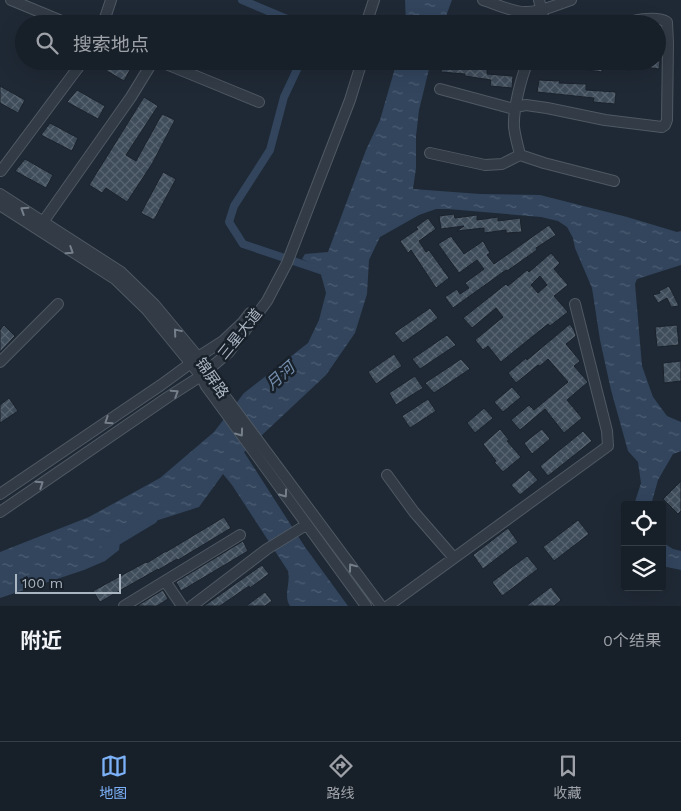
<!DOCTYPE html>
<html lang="zh">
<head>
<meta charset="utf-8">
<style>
	:root { --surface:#171f28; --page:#202730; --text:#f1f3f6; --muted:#9ea2a8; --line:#363d45; --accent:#7cb1f8 }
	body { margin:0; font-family:"Work Sans","Noto Sans SC",sans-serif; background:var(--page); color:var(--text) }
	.controls { position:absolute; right:15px; bottom:15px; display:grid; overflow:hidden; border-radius:5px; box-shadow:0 5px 20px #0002 }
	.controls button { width:45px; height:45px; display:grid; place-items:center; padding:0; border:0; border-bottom:1px solid var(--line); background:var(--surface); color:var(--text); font:25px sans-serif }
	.scale { position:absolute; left:15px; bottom:12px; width:106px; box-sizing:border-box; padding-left:5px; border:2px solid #abb6c3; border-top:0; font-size:14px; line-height:18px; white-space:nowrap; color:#abb6c3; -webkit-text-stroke:4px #18202a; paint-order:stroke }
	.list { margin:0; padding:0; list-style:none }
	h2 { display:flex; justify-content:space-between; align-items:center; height:65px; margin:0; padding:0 20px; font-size:21px }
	h2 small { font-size:16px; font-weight:400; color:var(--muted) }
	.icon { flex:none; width:28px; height:28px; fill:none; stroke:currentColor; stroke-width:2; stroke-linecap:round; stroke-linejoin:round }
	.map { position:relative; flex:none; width:681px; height:606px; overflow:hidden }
	.search { position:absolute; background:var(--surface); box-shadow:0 5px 20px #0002; left:15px; right:15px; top:15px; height:55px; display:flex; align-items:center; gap:12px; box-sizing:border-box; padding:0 18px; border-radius:28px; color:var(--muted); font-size:19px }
	.sheet { height:135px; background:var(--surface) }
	nav { display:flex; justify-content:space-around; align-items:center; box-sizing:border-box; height:70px; border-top:1px solid var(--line); background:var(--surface); font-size:14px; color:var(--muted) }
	nav a { display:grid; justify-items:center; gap:2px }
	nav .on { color:var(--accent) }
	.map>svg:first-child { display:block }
</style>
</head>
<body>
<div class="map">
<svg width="681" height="606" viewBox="0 0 681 606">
	<defs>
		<pattern id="water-ripples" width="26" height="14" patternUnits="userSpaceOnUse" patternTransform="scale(1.25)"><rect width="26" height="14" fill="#32455d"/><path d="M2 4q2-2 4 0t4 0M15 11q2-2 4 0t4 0" fill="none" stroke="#4d5e73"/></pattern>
		<pattern id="building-cross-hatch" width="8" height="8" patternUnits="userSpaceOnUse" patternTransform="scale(1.25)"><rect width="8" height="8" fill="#3f4c5a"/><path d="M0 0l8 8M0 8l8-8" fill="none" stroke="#586470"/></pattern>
	</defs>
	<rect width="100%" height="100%" fill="#1f2935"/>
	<!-- water -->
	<path fill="url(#water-ripples)" d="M405 0H452L443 24H406Z
		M397 61H431L419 110 416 136V168L413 189 480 194 540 195 627 217 677 232 681 231V265L637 279 635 284 642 366 653 397 667 416 681 422V451L673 454 658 480 651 505H634L641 483 638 462 628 451 611 390 600 340 592 288 575 248 573 238 567 227 558 221 541 217 448 209H436L419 215 380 237 369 260 367 294 355 333 326 375 244 452 305 547 348 606H290C283 596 291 582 288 571L232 485 223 474 199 507 121 532 119 550 105 561 84 570 0 598V552L89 517 160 478 214 432 244 393 308 343 319 320 326 293 319 267 302 259 305 254 328 252 366 150 380 120Z
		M662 542 673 549 681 551V570L662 566Z"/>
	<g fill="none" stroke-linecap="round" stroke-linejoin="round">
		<!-- canal -->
		<path stroke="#32455d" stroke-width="8" d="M242 0 299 24
			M301 61 284 97 270 150 234 206 229 222 243 244 323 271 329 275"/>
		<!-- river -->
		<path stroke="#32455d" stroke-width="12" d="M107 545 152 518"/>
	</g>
	<!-- building -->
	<path fill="url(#building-cross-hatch)" stroke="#1a222c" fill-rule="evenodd" d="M90 61H119L131 68 124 81Z
		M443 61H464V65L487 66V74L513 76 512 88 490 86 491 80 465 76V74L441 72Z
		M582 61H660L659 69 631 65V70L602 67V72L580 69Z
		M539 80 560 81 559 83 586 84V90L616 92 615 104 593 102 594 98 537 92Z
		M0 86 25 100 18 113 0 103Z
		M77 90 105 106 98 119 67 102Z
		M144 97 158 106 126 155 136 161 162 114 175 120 152 164 127 202 106 188 102 193 89 185Z
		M50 123 78 138 72 151 41 135Z
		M25 159 53 175 46 188 15 171Z
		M163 172 176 179 154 220 141 213Z
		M454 214 455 218 477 215V220L498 217V221L520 218 522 232 506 233V230L484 233V228L457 231 464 226 441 229 439 216Z
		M428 218 436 229 419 241 426 252 429 250 449 278 436 288 411 250 408 253 400 241 418 229 416 227Z
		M549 225 556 235 536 248 537 250 507 271 506 270 453 308 445 297 457 289 460 294 469 288 465 283 484 269 477 260 459 273 438 244 451 236 464 254 483 241 490 253 487 255 494 264Z
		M551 253 560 263 554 269 568 285 554 296 568 312 550 326 548 324 501 362 488 346 483 350 475 340 503 317 496 308 472 328 463 318 506 284 508 286 527 270 529 272ZM540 276 547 285 538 293 531 285Z
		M669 286 679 306 671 307 667 298 658 303 653 295 660 293 659 291Z
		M430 308 438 318 403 343 394 333Z
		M570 324 574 330 576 336 566 344 580 361 574 366 588 382 567 400 582 418 564 433 545 409 520 430 511 420 529 405 534 410 568 382 548 359 540 366 538 365 516 383 508 373 526 358 527 360Z
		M4 325 15 336 0 352V330Z
		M677 325 679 345 657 347 655 327Z
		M447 335 456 345 420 369 412 359Z
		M394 354 402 366 376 384 368 372Z
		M461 359 470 369 434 393 425 383Z
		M681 361V381L664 383 663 363Z
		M415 376 423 388 396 405 389 393Z
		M512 387 521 397 503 412 494 402Z
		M9 398 18 411 0 423V405Z
		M428 399 436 411 410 428 402 416Z
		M484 408 493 418 475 433 467 423Z
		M500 429 509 440 507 441 521 457 503 472 494 462 496 461 483 444Z
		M542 429 550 439 532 454 524 443Z
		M583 431 592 441 548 476 540 466Z
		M529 470 538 480 520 495 511 485Z
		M681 481V511L678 514 663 499Z
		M224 517 231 528 178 560 177 559 158 570V569L100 602 93 591 146 562 147 563 166 551V552Z
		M578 520 589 534 554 561 543 547Z
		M508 528 518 542 483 569 473 555Z
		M243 541 248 551 181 591 176 582Z
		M527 556 538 569 502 596 492 582Z
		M262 565 269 574 250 588 249 586 220 606H204Z
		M551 587 561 600 554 606H526Z
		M163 590 168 599 157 606H137Z
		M265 592 272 601 265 606H246Z"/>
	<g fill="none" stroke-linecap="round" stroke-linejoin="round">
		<!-- minor casing -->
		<g stroke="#4f5964" stroke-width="12">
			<path id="minor" d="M11 0 69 24
				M483 0C496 4 512 12 525 12 539 13 558 4 571 0
				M539 0 545 24
				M103 24 111 0
				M366 24 374 0
				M159 61 259 102
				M440 89 510 108 526 105 547 108 605 120 662 127 665 125 667 120 668 43 667 22C656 15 633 21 620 24
				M430 153 485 165 502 164 520 155 544 163 614 181
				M520 155C518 146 515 136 514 127 513 109 521 78 528 61
				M1 171 83 61
				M0 194 121 272 154 304 209 370 213 380 381 606
				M0 205 115 279 147 310 201 376 206 386 225 412 366 606
				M43 222 131 97 153 61
				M0 362 58 304
				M387 475 414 512 454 558
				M0 494 161 385 191 363 198 357 223 341 243 322 250 313
				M0 512 168 397 201 376 229 352 267 301 287 263 350 100 362 61
				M165 581 182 606
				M124 606 240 535
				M192 606 267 549 306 525
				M388 606 608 446 607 431 575 304"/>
		</g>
		<!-- minor -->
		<use href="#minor" stroke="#323b46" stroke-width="10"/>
	</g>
	<!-- one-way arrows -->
	<defs><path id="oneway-chevron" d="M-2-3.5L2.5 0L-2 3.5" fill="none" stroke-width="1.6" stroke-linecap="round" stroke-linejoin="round" transform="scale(1.25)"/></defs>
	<g stroke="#757f8b">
		<use href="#oneway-chevron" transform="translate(24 210) rotate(-147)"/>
		<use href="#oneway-chevron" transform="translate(70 251) rotate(33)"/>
		<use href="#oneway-chevron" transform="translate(177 332) rotate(-130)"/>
		<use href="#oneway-chevron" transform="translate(175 393) rotate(-33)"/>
		<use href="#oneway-chevron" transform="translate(108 421) rotate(146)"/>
		<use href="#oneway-chevron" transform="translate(240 433) rotate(54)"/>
		<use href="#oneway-chevron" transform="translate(40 484) rotate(-34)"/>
		<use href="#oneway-chevron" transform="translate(284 494) rotate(54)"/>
		<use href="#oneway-chevron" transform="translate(352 567) rotate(-127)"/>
	</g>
	<g text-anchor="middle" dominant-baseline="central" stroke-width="5" stroke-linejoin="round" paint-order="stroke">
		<!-- street labels -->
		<g font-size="15" fill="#abb6c3" stroke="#18202a">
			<text transform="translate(240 334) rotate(-51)">三星大道</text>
			<text transform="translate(212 378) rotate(55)">锦屏路</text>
		</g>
		<!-- water labels -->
		<g font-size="16" font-style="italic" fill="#748eac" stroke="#18202a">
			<text transform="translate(280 376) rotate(-42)">月河</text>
		</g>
	</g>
</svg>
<div class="controls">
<button><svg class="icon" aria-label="locate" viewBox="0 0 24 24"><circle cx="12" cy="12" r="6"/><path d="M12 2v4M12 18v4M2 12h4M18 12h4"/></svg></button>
<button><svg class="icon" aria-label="layers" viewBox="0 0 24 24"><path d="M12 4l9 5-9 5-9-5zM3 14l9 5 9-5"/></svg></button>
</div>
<div class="scale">100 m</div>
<div class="search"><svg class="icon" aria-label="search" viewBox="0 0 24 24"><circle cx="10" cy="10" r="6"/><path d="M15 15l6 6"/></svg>搜索地点</div>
</div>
<section class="sheet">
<h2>附近<small>0个结果</small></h2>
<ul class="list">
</ul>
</section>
<nav>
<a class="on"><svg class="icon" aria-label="map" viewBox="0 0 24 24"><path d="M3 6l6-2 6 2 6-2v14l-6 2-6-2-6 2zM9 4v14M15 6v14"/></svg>地图</a>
<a><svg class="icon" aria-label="directions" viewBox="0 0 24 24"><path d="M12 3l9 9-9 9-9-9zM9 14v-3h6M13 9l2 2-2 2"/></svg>路线</a>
<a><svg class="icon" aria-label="saved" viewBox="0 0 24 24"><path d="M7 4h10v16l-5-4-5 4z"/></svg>收藏</a>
</nav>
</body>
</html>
